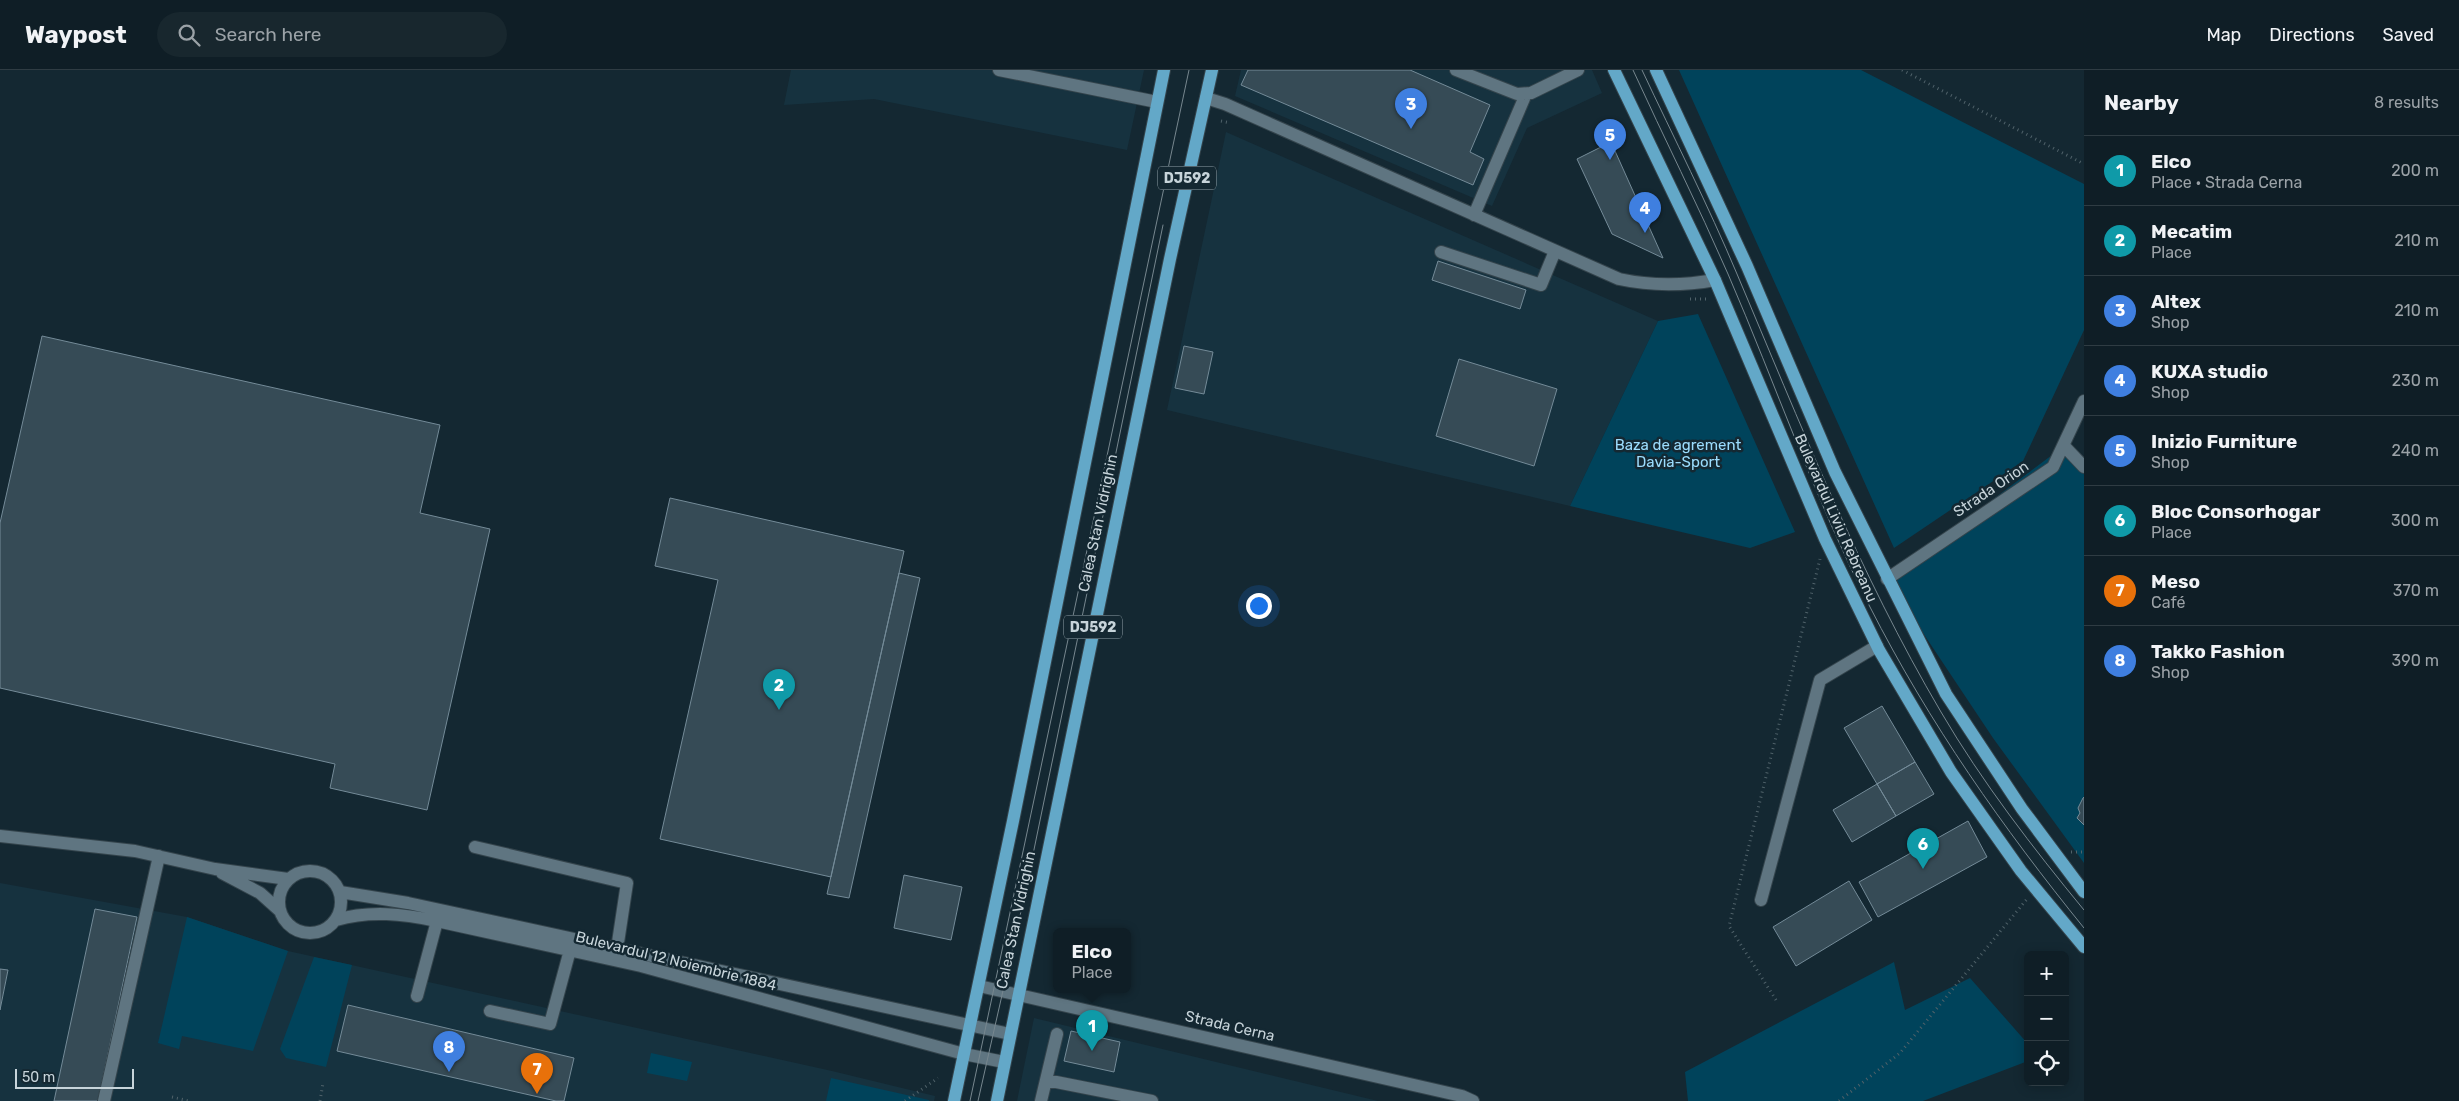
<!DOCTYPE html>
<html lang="en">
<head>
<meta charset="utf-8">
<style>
	:root { --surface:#0f1e26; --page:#18272e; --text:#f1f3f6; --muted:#9ba2a7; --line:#2f3c43; --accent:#bca0f2 }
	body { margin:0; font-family:Rubik,sans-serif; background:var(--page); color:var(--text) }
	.controls { position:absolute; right:15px; bottom:15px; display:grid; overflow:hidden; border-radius:8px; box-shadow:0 2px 12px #0003 }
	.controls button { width:45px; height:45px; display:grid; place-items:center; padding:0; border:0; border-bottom:1px solid var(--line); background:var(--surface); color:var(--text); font:25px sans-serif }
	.scale { position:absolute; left:15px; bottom:12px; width:119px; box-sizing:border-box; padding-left:5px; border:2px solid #c7d4da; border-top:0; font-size:14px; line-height:18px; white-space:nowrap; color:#c7d4da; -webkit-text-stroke:4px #142832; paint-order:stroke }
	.you { position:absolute; left:1258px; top:535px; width:18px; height:18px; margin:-12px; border:4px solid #fff; border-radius:50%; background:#1a73e8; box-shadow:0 0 0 8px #1a73e833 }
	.badge { display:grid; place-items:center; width:32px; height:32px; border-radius:50%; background:var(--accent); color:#fff; font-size:16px; font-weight:700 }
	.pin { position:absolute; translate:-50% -41px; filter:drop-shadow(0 1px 2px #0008) }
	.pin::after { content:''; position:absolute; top:26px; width:18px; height:15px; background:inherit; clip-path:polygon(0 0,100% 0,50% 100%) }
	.popup { position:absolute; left:1053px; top:858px; width:78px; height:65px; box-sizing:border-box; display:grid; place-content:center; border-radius:8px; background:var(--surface); filter:drop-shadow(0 1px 4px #0005); font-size:16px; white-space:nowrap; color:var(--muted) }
	.popup b { font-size:19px; color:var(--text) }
	.popup::after { content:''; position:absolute; left:50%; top:100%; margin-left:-10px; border:10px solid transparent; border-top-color:var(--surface) }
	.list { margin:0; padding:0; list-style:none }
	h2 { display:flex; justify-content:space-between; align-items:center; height:65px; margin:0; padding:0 20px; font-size:21px }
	h2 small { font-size:16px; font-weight:400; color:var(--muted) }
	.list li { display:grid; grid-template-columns:32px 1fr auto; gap:15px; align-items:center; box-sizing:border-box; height:70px; padding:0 20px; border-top:1px solid var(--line) }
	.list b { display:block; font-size:19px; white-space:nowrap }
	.list p { margin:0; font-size:16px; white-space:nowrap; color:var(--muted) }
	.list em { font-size:16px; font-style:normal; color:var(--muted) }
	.icon { flex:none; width:28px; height:28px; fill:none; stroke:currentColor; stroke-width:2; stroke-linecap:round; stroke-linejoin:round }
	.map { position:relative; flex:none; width:2084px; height:1031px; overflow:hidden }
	header { display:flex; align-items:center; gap:30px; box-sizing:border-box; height:70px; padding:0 25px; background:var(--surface); border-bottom:1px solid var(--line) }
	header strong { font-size:24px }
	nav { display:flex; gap:28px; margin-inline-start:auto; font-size:18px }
	.search { width:350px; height:45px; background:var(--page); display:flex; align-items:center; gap:12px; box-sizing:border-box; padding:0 18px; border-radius:28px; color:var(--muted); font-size:19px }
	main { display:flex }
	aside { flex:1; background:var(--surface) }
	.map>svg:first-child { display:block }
</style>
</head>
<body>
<header>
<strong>Waypost</strong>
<div class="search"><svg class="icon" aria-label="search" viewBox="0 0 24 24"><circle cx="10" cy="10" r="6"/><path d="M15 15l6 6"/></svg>Search here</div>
<nav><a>Map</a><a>Directions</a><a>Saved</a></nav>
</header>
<main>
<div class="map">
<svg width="2084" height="1031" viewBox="0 0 2084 1031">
	<rect width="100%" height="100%" fill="#142832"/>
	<!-- built -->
	<path fill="#16323f" d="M791 0H1144L1127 80 874 29 784 35Z
		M1241 0H1592L1602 23 1527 58 1492 136 1235 26Z
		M1226 62 1658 251 1570 436 1167 340Z
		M0 813 187 847 288 881 832 1001 935 1026 934 1031H0Z
		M1034 948 1378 1031H1017Z"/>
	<!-- green -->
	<path fill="#00435b" d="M1679 0H1861L2084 114V260L2023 391 1894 478Z
		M1698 244 1795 462 1750 478 1570 436 1658 251Z
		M2064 376 2084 397V793L1993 668 1887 509Z
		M187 847 288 881 253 981 182 966 179 979 158 973Z
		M314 887 352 895 326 997 286 988 280 979Z
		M1894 892 1905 940 1970 908 2028 974V991L1923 1031H1688L1685 1002Z
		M651 983 692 992 687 1011 647 1003Z
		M831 1008 929 1030V1031H826Z"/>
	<!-- building -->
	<path fill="#364b56" stroke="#748b98" d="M1248 0H1410L1490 35 1470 82 1484 89 1473 115 1241 15Z
		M1611 72 1663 188 1612 164 1577 89Z
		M1438 191 1526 220 1520 239 1432 210Z
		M42 266 440 355 420 443 490 459 427 740 330 718 335 694 0 618V453Z
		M1184 276 1213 282 1204 324 1175 318Z
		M1459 289 1557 319 1534 396 1436 366Z
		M670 428 904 481 831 807 660 769 718 510 655 496Z
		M899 503 920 508 849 828 827 824Z
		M1882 636 1915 692 1877 714 1844 658Z
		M1915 692 1934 724 1896 746 1877 714Z
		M1877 714 1896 746 1852 772 1833 740Z
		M2083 728 2084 727V755L2077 748 2080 743 2078 738Z
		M1968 751 1987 787 1878 847 1859 812Z
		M904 805 962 817 951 870 894 858Z
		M1849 811 1872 850 1796 896 1773 857Z
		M95 839 137 847 98 1031H54Z
		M0 899 8 900 0 940Z
		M348 935 574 988 564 1031H556L337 981Z
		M1071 961 1120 972 1114 1002 1064 991Z"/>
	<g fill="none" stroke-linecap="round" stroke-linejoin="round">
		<!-- minor casing -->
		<g stroke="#34444c" stroke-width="14">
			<path id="minor" d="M999 0 1157 32
				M1456 0 1517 24 1531 23 1578 0
				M1206 28 1225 34 1619 209C1651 216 1682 216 1715 210
				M1474 145 1526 24
				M1441 182 1541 215 1555 181
				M2064 376 2084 397
				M1887 509 2053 397 2084 331
				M0 766 135 781 215 799 288 809
				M475 777 627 813 617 879
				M279 832a31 31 0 1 1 62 0a31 31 0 1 1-62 0Z
				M222 803 260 823 279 840
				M340 822 408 833 1010 964
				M1761 830 1820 610 1877 576
				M336 850C370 840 403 844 437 851L641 896 964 984 1004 992
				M979 916 1462 1026 1473 1031
				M417 926 437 851
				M490 941 550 954 570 880
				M1046 1010 1152 1031
				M104 1031 159 786
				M1041 1031 1057 964"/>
		</g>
		<!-- major casing -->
		<g stroke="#34444c" stroke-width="14">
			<path id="major" d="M1614 0 1715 210 1825 469 1879 580 1951 702 2021 801 2084 877
				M1656 0 1747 196 1835 402 1946 624 2022 739 2084 822
				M954 1031 1013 751 1164 0
				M997 1031 1170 189 1212 0"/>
		</g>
		<!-- path -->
		<path stroke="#50626a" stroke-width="3" stroke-dasharray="1 4" stroke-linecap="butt" d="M1902 0 2084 94
			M1221 51 1230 53
			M1690 229H1708
			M2071 782H2084
			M1776 930 1729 856 1820 489
			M172 1027 189 1031
			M320 1031 323 1013
			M905 1031 938 1008
			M1839 1031 1900 983 2027 829"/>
		<!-- minor -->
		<use href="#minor" stroke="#5f7581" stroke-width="12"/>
		<!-- major -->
		<use href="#major" stroke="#63a8c8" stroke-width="12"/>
		<!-- tram -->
		<path stroke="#77878f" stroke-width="1" d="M1633 0C1664 68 1698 135 1728 204 1776 315 1815 430 1870 537 1929 653 2003 758 2084 858
			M1642 0C1674 68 1708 135 1737 204 1800 353 1859 503 1941 642 1982 712 2033 778 2084 840
			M970 1031 1189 0
			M978 1031 1024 828 1163 155"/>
	</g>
	<g text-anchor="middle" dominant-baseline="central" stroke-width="5" stroke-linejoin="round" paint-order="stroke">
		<!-- shield labels -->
		<g fill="#142832" stroke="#91a0a8" stroke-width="1">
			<rect x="1158" y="96.5" width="58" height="23" rx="4"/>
			<rect x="1064" y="545.5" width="58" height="23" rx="4"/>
		</g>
		<g font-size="14" font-weight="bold" fill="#c7d4da">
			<text x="1187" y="108">DJ592</text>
			<text x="1093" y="557">DJ592</text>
		</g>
		<!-- park labels -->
		<g font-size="15" fill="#9bdcfd" stroke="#142832">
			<text x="1678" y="375">Baza de agrement<tspan x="1678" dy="17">Davia-Sport</tspan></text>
		</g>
		<!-- street labels -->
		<g font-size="15" fill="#c7d4da" stroke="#142832">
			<text transform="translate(1991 419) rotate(-34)">Strada Orion</text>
			<text transform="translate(1836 448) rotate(66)">Bulevardul Liviu Rebreanu</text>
			<text transform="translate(1098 453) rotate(-78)">Calea Stan Vidrighin</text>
			<text transform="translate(1016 850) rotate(-78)">Calea Stan Vidrighin</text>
			<text transform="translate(676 891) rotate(14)">Bulevardul 12 Noiembrie 1884</text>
			<text transform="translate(1230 956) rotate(13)">Strada Cerna</text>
		</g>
	</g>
</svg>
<div class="controls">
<button>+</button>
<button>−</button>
<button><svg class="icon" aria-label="locate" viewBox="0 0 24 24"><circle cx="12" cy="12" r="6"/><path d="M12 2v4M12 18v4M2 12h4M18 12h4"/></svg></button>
</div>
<div class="scale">50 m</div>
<div class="you"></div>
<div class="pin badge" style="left:1092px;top:981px;background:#0f9aa8">1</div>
<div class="popup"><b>Elco</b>Place</div>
<div class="pin badge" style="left:779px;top:640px;background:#0f9aa8">2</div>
<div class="pin badge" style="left:1411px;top:59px;background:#3f7fe0">3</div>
<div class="pin badge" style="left:1645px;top:163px;background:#3f7fe0">4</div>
<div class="pin badge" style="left:1610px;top:90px;background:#3f7fe0">5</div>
<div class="pin badge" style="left:1923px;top:799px;background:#0f9aa8">6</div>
<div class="pin badge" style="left:537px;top:1024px;background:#e8710a">7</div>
<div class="pin badge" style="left:449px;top:1002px;background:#3f7fe0">8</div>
</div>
<aside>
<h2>Nearby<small>8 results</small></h2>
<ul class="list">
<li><span class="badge" style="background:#0f9aa8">1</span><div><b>Elco</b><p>Place · Strada Cerna</p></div><em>200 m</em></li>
<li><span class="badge" style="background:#0f9aa8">2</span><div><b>Mecatim</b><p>Place</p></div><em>210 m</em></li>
<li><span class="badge" style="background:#3f7fe0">3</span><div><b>Altex</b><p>Shop</p></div><em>210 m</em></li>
<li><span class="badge" style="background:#3f7fe0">4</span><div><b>KUXA studio</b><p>Shop</p></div><em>230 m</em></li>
<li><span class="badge" style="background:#3f7fe0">5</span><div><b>Inizio Furniture</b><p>Shop</p></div><em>240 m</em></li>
<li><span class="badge" style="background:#0f9aa8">6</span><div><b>Bloc Consorhogar</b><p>Place</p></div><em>300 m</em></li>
<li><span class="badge" style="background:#e8710a">7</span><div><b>Meso</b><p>Café</p></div><em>370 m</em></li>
<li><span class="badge" style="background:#3f7fe0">8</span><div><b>Takko Fashion</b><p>Shop</p></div><em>390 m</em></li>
</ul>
</aside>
</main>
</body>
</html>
